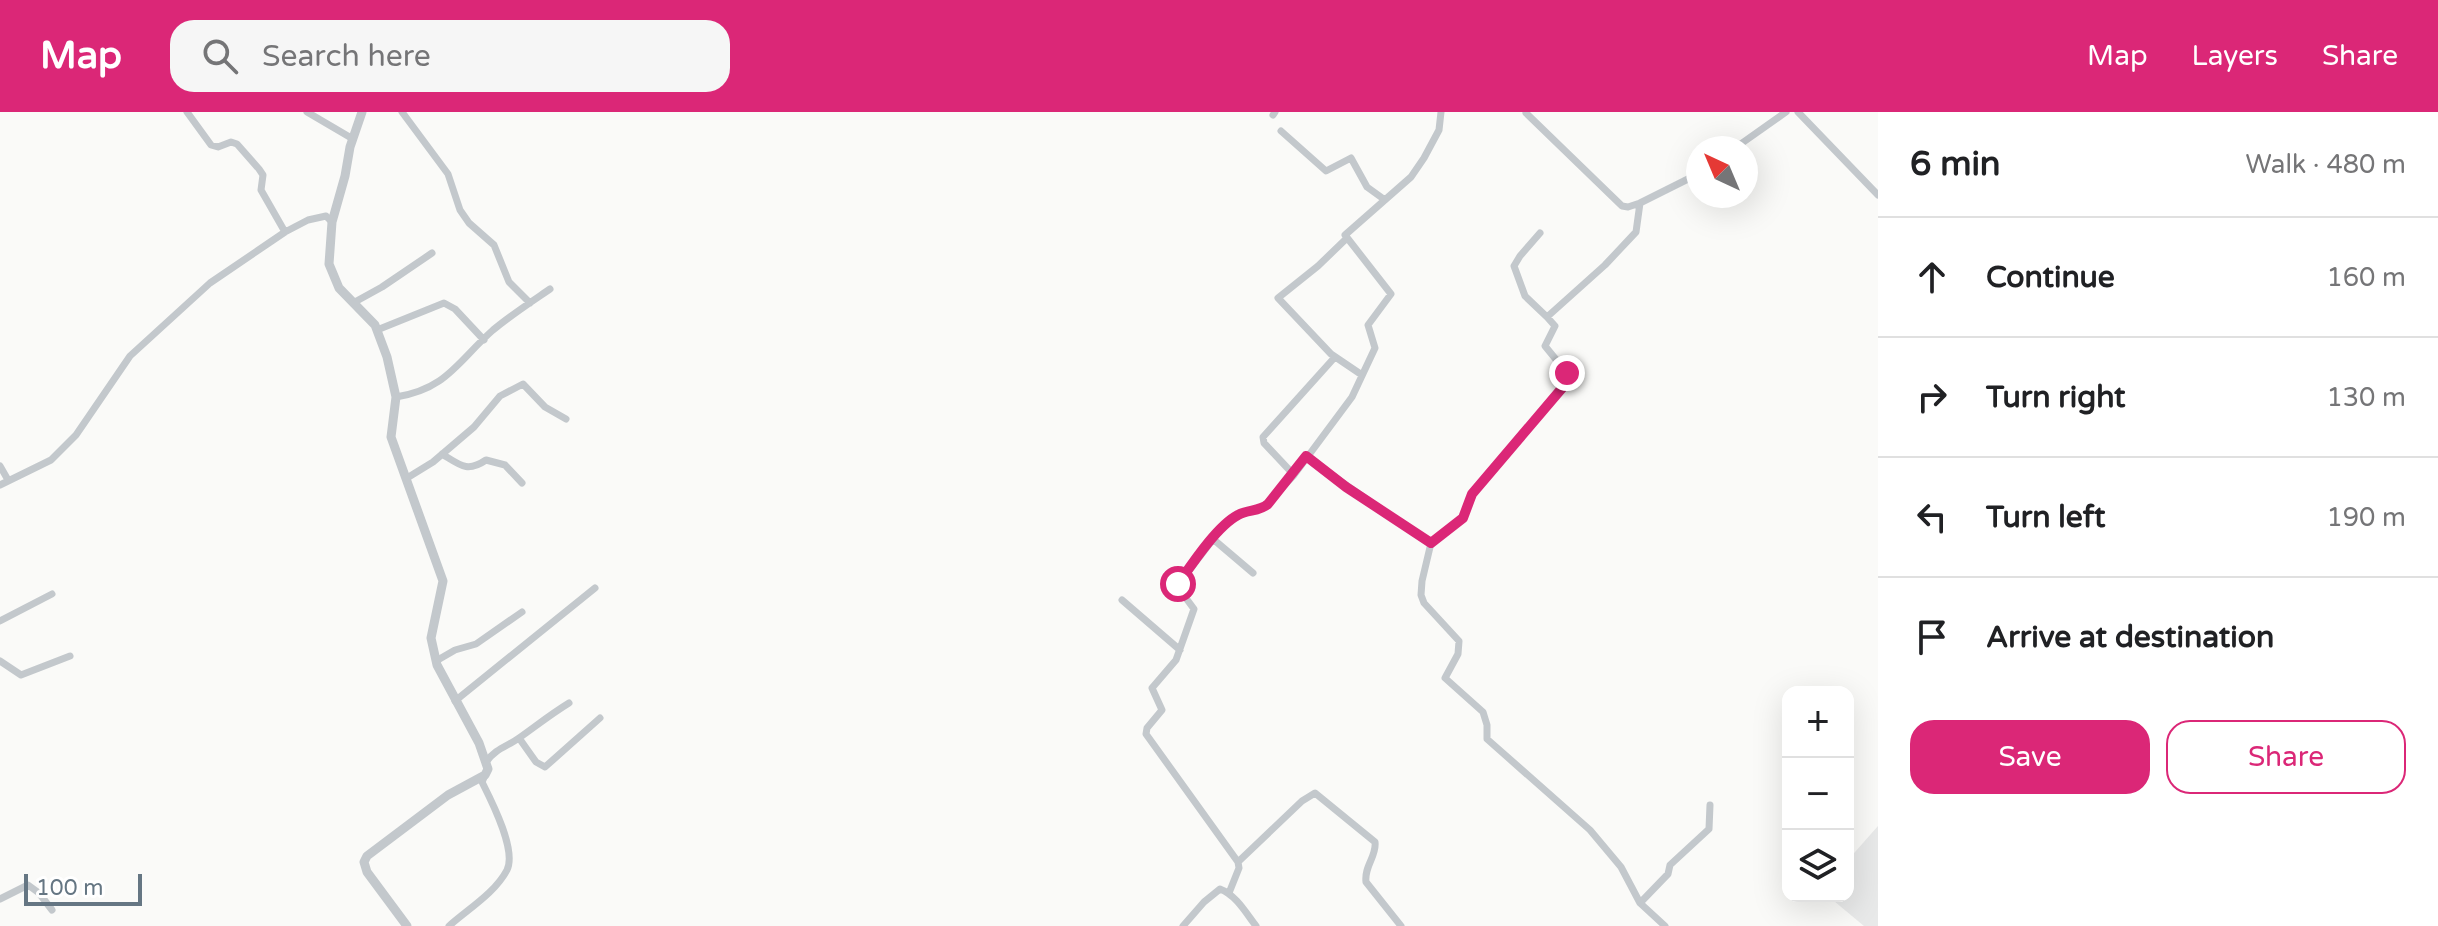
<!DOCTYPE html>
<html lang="en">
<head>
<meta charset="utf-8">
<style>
	:root { --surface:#fff; --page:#f6f6f6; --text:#202124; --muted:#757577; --line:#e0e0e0; --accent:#db2777 }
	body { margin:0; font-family:"Varela Round",sans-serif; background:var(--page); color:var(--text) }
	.controls { position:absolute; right:24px; bottom:24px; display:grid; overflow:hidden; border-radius:16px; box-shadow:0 8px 32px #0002 }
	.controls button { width:72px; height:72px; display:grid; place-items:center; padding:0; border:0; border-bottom:2px solid var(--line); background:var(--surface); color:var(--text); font:40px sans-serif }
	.compass { position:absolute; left:1686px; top:24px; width:72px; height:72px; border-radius:50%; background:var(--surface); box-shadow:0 8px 32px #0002; rotate:316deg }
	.scale { position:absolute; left:24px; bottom:20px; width:118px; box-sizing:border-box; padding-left:8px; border:4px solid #657683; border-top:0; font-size:22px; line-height:28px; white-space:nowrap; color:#657683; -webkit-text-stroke:6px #fff; paint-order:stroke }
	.stop { position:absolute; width:24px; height:24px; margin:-18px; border:6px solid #db2777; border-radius:50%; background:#fff }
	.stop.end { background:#db2777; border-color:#fff; box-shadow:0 2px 8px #0008 }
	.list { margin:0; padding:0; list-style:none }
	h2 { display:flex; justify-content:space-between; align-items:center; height:104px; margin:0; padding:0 32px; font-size:34px }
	h2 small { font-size:26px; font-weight:400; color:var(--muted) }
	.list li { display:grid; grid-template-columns:52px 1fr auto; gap:24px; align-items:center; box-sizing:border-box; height:120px; padding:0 32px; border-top:2px solid var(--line) }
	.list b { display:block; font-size:30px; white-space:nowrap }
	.list em { font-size:26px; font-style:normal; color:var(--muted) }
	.actions { display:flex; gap:16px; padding:24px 32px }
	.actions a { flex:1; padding:18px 0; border:2px solid var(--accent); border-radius:24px; text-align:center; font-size:28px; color:var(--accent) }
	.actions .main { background:var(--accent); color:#fff }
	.icon { flex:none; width:44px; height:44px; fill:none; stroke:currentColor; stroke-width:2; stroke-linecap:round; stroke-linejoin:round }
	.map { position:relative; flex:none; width:1878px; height:814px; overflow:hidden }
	header { display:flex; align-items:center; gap:48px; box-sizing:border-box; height:112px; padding:0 40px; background:var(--accent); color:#fff }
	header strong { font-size:38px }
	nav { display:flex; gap:44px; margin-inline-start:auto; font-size:28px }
	.search { width:560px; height:72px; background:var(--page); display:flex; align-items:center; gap:20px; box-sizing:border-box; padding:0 28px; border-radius:24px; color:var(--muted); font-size:30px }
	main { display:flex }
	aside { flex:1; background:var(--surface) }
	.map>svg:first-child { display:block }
</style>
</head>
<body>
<header>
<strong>Map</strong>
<div class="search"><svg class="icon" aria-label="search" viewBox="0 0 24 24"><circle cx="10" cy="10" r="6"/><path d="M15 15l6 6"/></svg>Search here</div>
<nav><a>Map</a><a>Layers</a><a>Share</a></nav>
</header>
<main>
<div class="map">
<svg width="1878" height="814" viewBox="0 0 1878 814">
	<rect width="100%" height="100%" fill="#fafaf8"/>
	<!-- built -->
	<path fill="#e8e9e9" d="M1878 714V814H1864L1828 784H1848V748Z"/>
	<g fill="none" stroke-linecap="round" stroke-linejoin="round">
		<!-- minor -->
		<path stroke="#c3c8cc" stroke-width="7" d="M187 0 211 33 218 35 231 30 237 32 259 57 263 63 261 78 285 120
			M307 0 353 27
			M402 0 448 62 460 98 469 111 494 133 509 170 530 191
			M1798 0 1878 83
			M1526 1 1622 94 1628 95 1640 91
			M1273 3 1275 0
			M1281 19 1326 59 1351 46 1367 75 1385 88
			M1735 36 1786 0
			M1540 121 1520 144 1514 154 1525 184 1547 205
			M1347 126 1318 154 1278 186 1331 242 1362 263
			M353 191 382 175 432 141
			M377 218 444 191 455 197 484 228
			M396 285C447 277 458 249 493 218 511 203 531 190 550 177
			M442 342C460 353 467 361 486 348L505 353 522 371
			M1306 344C1347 375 1389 402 1431 431
			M0 354 8 368
			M1294 363 1264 331 1263 325 1335 245
			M407 366 433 350 474 315 500 284 523 272 545 295 566 307
			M0 373 51 348 76 323 130 244 210 171 285 120 308 108 326 104 332 110
			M1213 427 1253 461
			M1122 488 1180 538
			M0 509 52 482
			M0 549 21 563 70 544
			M436 549 455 538 476 532 522 500
			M455 589 595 476
			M519 626 536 650 545 655 600 606
			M487 649C495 637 508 634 519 626 536 614 551 602 569 591
			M1238 750 1302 689 1315 681 1375 730C1377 744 1364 754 1366 770L1401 814
			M1229 781 1239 756 1238 750 1146 622 1147 616 1162 598 1152 576 1176 548 1194 497 1177 474 1224 413 1237 403 1263 396 1294 363 1352 285 1375 236 1368 213 1391 182 1345 123 1411 65 1424 46 1439 18 1441 0
			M0 787 28 773 39 781 52 798
			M1640 791 1668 762 1670 753 1709 717 1710 693
			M449 814C468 797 495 781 507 758 517 738 491 688 482 670L485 663
			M1183 814 1204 790 1220 777C1236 783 1246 801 1256 814
			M1665 814 1640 791 1621 755 1590 718 1487 627V613L1483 600 1445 566 1458 542 1459 529 1424 491 1421 483 1422 469 1431 431 1463 406 1475 378 1568 269 1567 261 1545 234 1555 214 1547 205 1605 153 1636 120 1640 91 1698 62"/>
		<!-- tertiary -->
		<path stroke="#c3c8cc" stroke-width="9" d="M362 0 350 35 345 64 332 110 329 152 339 176 375 213 387 245 396 285 391 325 443 469 431 526 437 553 479 631 488 657 485 663 448 683 367 744 364 750 367 760 407 814"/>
	</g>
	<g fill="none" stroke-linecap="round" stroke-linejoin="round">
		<!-- route -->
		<path stroke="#db2777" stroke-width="10" d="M1178 472C1192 452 1217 414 1238 403 1248 397 1259 400 1268 392L1306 344 1346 375 1431 431 1463 406 1472 382 1563 275 1568 269 1567 261"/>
	</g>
</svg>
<div class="controls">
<button>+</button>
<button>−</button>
<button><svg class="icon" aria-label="layers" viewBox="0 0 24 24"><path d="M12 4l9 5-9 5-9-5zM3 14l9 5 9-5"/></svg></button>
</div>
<svg class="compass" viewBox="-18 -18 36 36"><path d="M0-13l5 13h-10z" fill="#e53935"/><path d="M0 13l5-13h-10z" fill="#757577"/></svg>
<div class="scale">100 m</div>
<div class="stop" style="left:1178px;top:472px"></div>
<div class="stop end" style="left:1567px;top:261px"></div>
</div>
<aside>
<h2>6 min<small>Walk · 480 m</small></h2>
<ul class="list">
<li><svg class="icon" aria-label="ahead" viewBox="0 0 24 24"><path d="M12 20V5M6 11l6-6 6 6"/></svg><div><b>Continue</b></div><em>160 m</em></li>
<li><svg class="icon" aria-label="right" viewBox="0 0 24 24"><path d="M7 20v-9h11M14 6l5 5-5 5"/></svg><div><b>Turn right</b></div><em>130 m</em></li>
<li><svg class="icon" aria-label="left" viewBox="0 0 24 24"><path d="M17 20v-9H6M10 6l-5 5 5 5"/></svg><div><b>Turn left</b></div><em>190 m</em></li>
<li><svg class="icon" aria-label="arrive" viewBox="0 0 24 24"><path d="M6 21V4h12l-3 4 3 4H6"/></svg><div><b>Arrive at destination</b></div></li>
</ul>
<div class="actions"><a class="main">Save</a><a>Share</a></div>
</aside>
</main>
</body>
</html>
